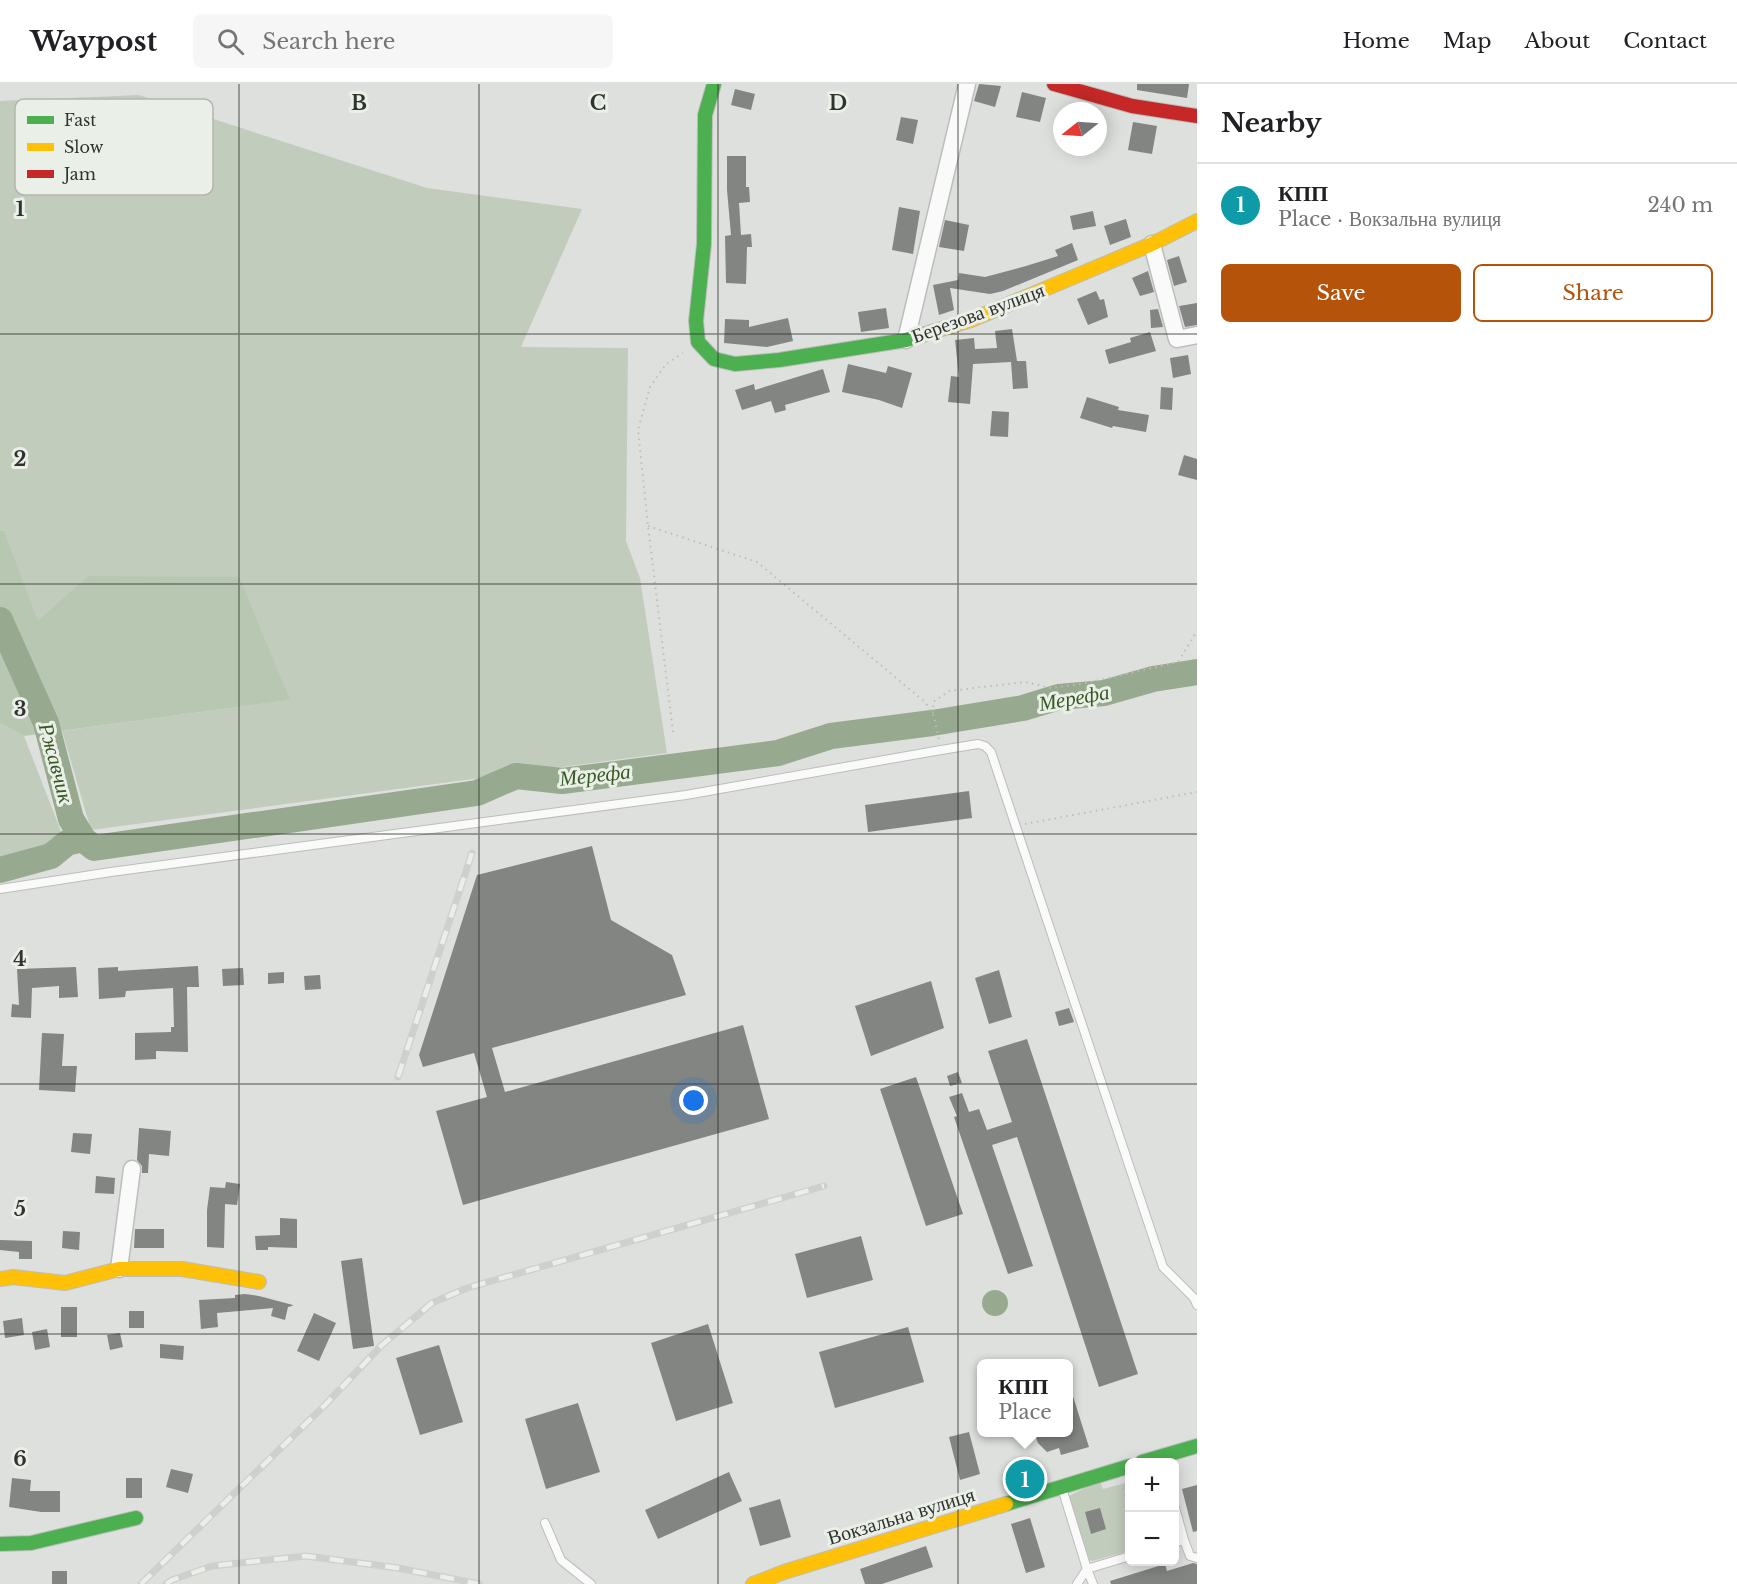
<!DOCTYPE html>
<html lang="en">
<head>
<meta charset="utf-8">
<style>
	:root { --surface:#fff; --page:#f6f6f6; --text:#202124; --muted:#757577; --line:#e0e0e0; --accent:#b45309 }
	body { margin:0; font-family:"Libre Baskerville",serif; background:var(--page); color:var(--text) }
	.controls { position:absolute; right:18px; bottom:18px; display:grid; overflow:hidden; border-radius:9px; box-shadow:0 3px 15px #0003 }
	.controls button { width:54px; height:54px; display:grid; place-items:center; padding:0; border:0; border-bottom:2px solid var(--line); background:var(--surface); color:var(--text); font:30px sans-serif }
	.compass { position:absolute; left:1053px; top:18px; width:54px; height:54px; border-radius:50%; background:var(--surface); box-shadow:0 3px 15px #0003; rotate:253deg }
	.you { position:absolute; left:694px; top:1017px; width:21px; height:21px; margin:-15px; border:4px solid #fff; border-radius:50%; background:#1a73e8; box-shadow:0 0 0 9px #1a73e833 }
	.badge { display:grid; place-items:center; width:39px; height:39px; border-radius:50%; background:var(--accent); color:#fff; font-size:20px; font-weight:700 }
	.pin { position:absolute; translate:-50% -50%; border:3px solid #fff; box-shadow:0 2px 6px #0006 }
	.popup { position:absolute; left:977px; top:1275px; width:96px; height:78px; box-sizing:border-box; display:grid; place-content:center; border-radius:9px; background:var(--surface); filter:drop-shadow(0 2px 4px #0005); font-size:20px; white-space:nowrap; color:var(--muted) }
	.popup b { font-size:22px; color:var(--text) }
	.popup::after { content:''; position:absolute; left:50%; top:100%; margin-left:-12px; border:12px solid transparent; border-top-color:var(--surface) }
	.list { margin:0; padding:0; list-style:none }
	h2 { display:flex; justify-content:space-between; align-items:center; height:78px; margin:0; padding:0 24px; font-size:26px }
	h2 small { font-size:20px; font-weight:400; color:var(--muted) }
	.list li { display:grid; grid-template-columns:39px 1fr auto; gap:18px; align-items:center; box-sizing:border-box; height:84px; padding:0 24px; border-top:2px solid var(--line) }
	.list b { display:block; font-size:22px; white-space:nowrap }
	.list p { margin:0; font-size:20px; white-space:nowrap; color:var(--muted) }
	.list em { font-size:20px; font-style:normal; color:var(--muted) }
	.actions { display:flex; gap:12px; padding:18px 24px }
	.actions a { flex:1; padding:14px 0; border:2px solid var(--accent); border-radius:9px; text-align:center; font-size:21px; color:var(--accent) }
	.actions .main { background:var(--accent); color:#fff }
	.icon { flex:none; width:33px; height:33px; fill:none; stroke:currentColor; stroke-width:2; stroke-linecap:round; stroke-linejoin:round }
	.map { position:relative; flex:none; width:1197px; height:1500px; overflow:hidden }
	header { display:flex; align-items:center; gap:36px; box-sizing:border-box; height:84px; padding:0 30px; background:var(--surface); border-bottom:2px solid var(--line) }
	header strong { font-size:28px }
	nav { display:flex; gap:33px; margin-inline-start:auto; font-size:21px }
	.search { width:420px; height:54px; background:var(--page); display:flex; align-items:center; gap:15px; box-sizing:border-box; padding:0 21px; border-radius:9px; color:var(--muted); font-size:22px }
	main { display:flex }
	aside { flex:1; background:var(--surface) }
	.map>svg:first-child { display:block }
</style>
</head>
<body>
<header>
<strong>Waypost</strong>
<div class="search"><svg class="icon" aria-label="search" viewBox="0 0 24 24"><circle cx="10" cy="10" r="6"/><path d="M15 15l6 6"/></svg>Search here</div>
<nav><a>Home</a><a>Map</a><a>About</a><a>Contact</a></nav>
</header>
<main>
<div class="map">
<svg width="1197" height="1500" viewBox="0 0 1197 1500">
	<rect width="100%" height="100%" fill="#dde0dc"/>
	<!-- green -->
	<path fill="#c2ccbd" d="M139 11 427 104 582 125 521 263 628 264 626 457 640 494 667 669 91 746 62 647 289 616 38 538 4 446 0 447V17Z
		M0 639 24 652 62 750 44 770 0 775Z
		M1100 1397 1103 1405 1129 1398V1467L1092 1477 1086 1474 1069 1412Z"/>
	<!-- forest -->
	<path fill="#b8c7b1" d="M4 446 38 537 88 492 239 493 290 616 24 652 0 639V447Z"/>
	<!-- water -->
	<path fill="#97a98e" d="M982 1219a13 13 0 1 1 26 0a13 13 0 1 1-26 0Z"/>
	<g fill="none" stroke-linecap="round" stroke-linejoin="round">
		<!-- river -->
		<path stroke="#97a98e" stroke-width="26" d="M0 536 46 639 71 735 83 755
			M0 786 51 772 67 759 83 755 94 764 477 709 516 692 562 697 778 669 831 652 932 639 1023 624 1059 613 1104 609 1153 595 1197 588"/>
	</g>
	<!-- building -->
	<path fill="#838582" d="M979 0 1001 2 995 23 974 17Z
		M1137 0H1189L1187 14 1137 6Z
		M735 5 755 10 751 26 731 21Z
		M1022 8 1046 14 1040 38 1016 33Z
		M901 33 918 36 913 60 896 56Z
		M1133 38 1157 42 1152 70 1128 66Z
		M727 72H746V103H749L750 118 739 119 741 151 751 150 752 163H747L746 200 726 199 725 152 731 151 727 106Z
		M899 123 920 127 913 170 892 166Z
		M1093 127 1096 142 1073 146 1070 132Z
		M1126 135 1131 153 1110 161 1104 142Z
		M945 136 969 141 964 167 939 163Z
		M1072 159 1078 176 1003 207 990 210 950 204 954 226 939 231 933 201 958 196 959 189 985 193 1026 182 1058 172 1055 166Z
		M1179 172 1187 198 1174 202 1167 176Z
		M1148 187 1154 208 1140 212 1132 194Z
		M1096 207 1100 216 1104 215 1108 233 1088 241 1077 215Z
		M1197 219V241L1185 243 1179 222Z
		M886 224 889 244 861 248 858 228Z
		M1158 225 1163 243 1151 244 1150 226Z
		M788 234 793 257 767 263 724 259 725 235 749 236V243Z
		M1012 245 1017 277H1026L1028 304 1013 305 1011 278 973 280 970 320 948 318 951 292 959 293 955 256 974 254 975 265 997 264 995 247Z
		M1150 248 1156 267 1109 280 1105 266 1131 258 1130 254Z
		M1188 271 1191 290 1173 294 1170 274Z
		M848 280 886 289 888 282 912 289 902 324 879 316 842 308Z
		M823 285 830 308 785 321 786 326 775 329 771 317 742 326 735 306 754 300 755 306Z
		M1161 303 1173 304 1172 326 1160 325Z
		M1087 313 1119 323 1118 326 1149 331 1146 348 1113 342 1112 344 1080 334Z
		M992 327 1009 328 1008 353 990 352Z
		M1184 371 1197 375V396L1178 391Z
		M969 707 972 734 868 748 865 721Z
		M592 762 611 836 672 871 686 911 492 964 505 1008 743 941 769 1035 463 1121 436 1027 487 1013 474 969 423 983 419 971 477 791Z
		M198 882 199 903H187L188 968 156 967V975L135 976V949L171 948V943H174L173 904 126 907 125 913 99 915 98 884 118 883V887Z
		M76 883 78 913 59 914V902L32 904 31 934 11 933 12 920 19 921 17 885Z
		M243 884 244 901 223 902 222 885Z
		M999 886 1012 933 989 940 975 894Z
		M284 888V899L268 900V889Z
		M320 891 321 905 305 906 304 892Z
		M931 897 944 944 871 972 855 922Z
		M1069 924 1074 938 1059 942 1055 928Z
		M42 949 64 950 62 982H77L75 1008 39 1006Z
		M1027 955 1138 1290 1099 1303 1017 1053 992 1061 1033 1182 1008 1190 954 1033 957 1032 949 1013 962 1009 969 1028 979 1025 987 1046 1012 1038 988 967Z
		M958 988 962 999 950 1002 947 992Z
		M916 993 963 1130 926 1142 880 1005Z
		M139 1044 171 1047 169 1072 149 1070 148 1089H142V1082L137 1076Z
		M73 1049 92 1050 90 1070 71 1068Z
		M96 1092 115 1094 114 1110 95 1109Z
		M226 1098 240 1100 237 1121 225 1120 224 1164 207 1163V1126L210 1103 225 1104Z
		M280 1134 297 1135V1164L268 1163V1166H256L255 1152 280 1151Z
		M135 1145H164V1164H134Z
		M63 1147 80 1148 79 1166 62 1164Z
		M861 1152 873 1196 807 1214 795 1170Z
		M0 1156 32 1157V1175H19V1168L0 1166Z
		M362 1174 374 1262 353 1265 341 1177Z
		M245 1210 259 1212 293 1221 292 1222 288 1223 285 1236 271 1232 273 1224 217 1229 218 1243 201 1245 199 1216 235 1214V1211Z
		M61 1223H77V1253H61Z
		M129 1227H144V1244H129Z
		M314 1229 336 1239 319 1277 297 1267Z
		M22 1234 24 1251 5 1254 3 1237Z
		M708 1240 733 1319 676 1337 651 1259Z
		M908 1243 924 1298 835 1324 819 1268Z
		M47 1245 50 1263 35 1266 32 1248Z
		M120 1249 123 1263 110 1266 107 1251Z
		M160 1260 184 1262 183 1276 160 1274Z
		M439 1261 463 1338 420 1351 396 1274Z
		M1071 1306 1089 1363 1061 1371 1059 1364 1047 1368 1038 1359 1034 1348H1068V1307Z
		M578 1319 600 1388 546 1405 525 1335Z
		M969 1348 980 1390 960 1396 949 1353Z
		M171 1385 193 1390 188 1409 166 1403Z
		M1029 1386 1032 1397 1021 1400 1018 1391Z
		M729 1388 742 1417 658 1455 645 1426Z
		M12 1394 31 1396 30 1407H60V1428H41L9 1423Z
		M126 1394H142V1414H126Z
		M1197 1401V1447L1193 1448 1182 1405Z
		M780 1415 791 1453 760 1462 749 1424Z
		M1100 1424 1106 1445 1091 1450 1085 1428Z
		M1030 1434 1045 1483 1026 1489 1011 1440Z
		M926 1462 933 1483 882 1500H865L860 1485Z
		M1193 1479 1197 1480V1500H1111L1110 1497 1165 1480 1167 1487Z
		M52 1487H67V1500H52Z"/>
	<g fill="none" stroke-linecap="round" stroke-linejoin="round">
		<!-- lane casing -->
		<g stroke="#bcbebb" stroke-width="10">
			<path id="lane" d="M0 805 111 788 686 711 941 666 978 660 985 662 991 668 1163 1183 1194 1214 1197 1221
				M1062 1404 1087 1485 1130 1472
				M1174 1420 1184 1456 1174 1459
				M545 1439 561 1476 591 1500
				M1184 1456 1190 1472 1197 1474
				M1087 1485 1093 1500
				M1077 1500 1087 1485"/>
		</g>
		<!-- street casing -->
		<g stroke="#bcbebb" stroke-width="19">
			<path id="street" d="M1152 160 1177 255 1197 251
				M906 256 967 0
				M119 1185 132 1085"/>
		</g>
		<!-- fast casing -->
		<g stroke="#bcbebb" stroke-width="16">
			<path id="fast" d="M714 0 705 31 704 160 696 237 698 258 714 275 735 280 779 276 906 256 935 247
				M1142 1378 1197 1362
				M1006 1420 1130 1382
				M0 1460 31 1459 136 1434"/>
		</g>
		<!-- slow casing -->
		<g stroke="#bcbebb" stroke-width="16">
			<path id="slow" d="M935 247 971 236 1152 160 1197 137
				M0 1195 13 1193 65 1199 119 1185H182L259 1198
				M753 1500 784 1488 1006 1420"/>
		</g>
		<!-- jam casing -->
		<g stroke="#bcbebb" stroke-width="16">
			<path id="jam" d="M1054 0 1132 22 1197 32"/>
		</g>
		<!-- path -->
		<path stroke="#bdbebc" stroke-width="2" stroke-dasharray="1.5 4.5" stroke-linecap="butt" d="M648 442 757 478 925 618 934 632 939 656
			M933 629V618L949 607 1025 598 1051 604 1087 599 1178 578 1197 547
			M673 648 648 442 638 346 650 303 666 280 683 269
			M1025 740 1197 708
			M1123 1404 1130 1427"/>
		<!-- lane -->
		<use href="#lane" stroke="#fafafa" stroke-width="8"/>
		<!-- street -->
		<use href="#street" stroke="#fafafa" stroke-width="16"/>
		<!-- fast -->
		<use href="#fast" stroke="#4caf50" stroke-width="14"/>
		<!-- slow -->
		<use href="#slow" stroke="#ffc107" stroke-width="14"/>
		<!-- jam -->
		<use href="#jam" stroke="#c62828" stroke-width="14"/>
		<!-- rail casing -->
		<g stroke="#cfcfce" stroke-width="7">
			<path id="rail" d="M398 993 472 769
				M141 1500 325 1321 382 1261 432 1219 467 1204 824 1102
				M166 1500 172 1496 212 1482 306 1472 398 1484 479 1500"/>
		</g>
		<!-- rail -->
		<use href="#rail" stroke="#eaefe7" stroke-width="4.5" stroke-dasharray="14" stroke-linecap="butt"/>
	</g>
	<!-- grid -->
	<path fill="none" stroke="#30322f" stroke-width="1.5" stroke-opacity="0.55" d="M239 0V1500M479 0V1500M718 0V1500M958 0V1500M0 250H1197M0 500H1197M0 750H1197M0 1000H1197M0 1250H1197"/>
	<g text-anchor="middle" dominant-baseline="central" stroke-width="6" stroke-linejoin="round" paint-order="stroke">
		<!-- street labels -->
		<g font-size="20" fill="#30322f" stroke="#eaefe7">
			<text transform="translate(978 229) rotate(-20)">Березова вулиця</text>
			<text transform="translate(901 1432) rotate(-17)">Вокзальна вулиця</text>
		</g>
		<!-- water labels -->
		<g font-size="21" font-style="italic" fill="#365823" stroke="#eaefe7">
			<text transform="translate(1074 614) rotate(-10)">Мерефа</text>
			<text transform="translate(56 679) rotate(75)">Ржавчик</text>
			<text transform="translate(595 691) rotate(-6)">Мерефа</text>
		</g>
	</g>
	<!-- legend -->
	<rect x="15" y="15" width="198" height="96" rx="9" fill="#eaefe7" stroke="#b2b6b0" stroke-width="1.5"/>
	<rect x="27" y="32" width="27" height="8" fill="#4caf50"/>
	<rect x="27" y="59" width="27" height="8" fill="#ffc107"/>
	<rect x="27" y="86" width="27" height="8" fill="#c62828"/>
	<g font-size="16" fill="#30322f">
		<text x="64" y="42">Fast</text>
		<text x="64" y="69">Slow</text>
		<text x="64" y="96">Jam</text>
	</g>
	<g font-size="20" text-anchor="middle" font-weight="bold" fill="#30322f" stroke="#eaefe7" stroke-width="6" stroke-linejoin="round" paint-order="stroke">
		<text x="359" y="26">B</text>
		<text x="598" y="26">C</text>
		<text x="838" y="26">D</text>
		<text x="20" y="132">1</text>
		<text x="20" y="382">2</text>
		<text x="20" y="632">3</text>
		<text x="20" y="882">4</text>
		<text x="20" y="1132">5</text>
		<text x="20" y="1382">6</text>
	</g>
</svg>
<div class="controls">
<button>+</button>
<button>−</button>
</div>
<svg class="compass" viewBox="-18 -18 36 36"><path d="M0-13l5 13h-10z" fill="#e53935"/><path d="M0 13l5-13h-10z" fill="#757577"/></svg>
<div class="you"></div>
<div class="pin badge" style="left:1025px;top:1395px;background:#0f9aa8">1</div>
<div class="popup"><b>КПП</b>Place</div>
</div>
<aside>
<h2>Nearby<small></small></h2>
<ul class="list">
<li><span class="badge" style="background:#0f9aa8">1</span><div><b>КПП</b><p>Place · Вокзальна вулиця</p></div><em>240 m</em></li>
</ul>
<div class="actions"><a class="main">Save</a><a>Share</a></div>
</aside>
</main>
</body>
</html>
